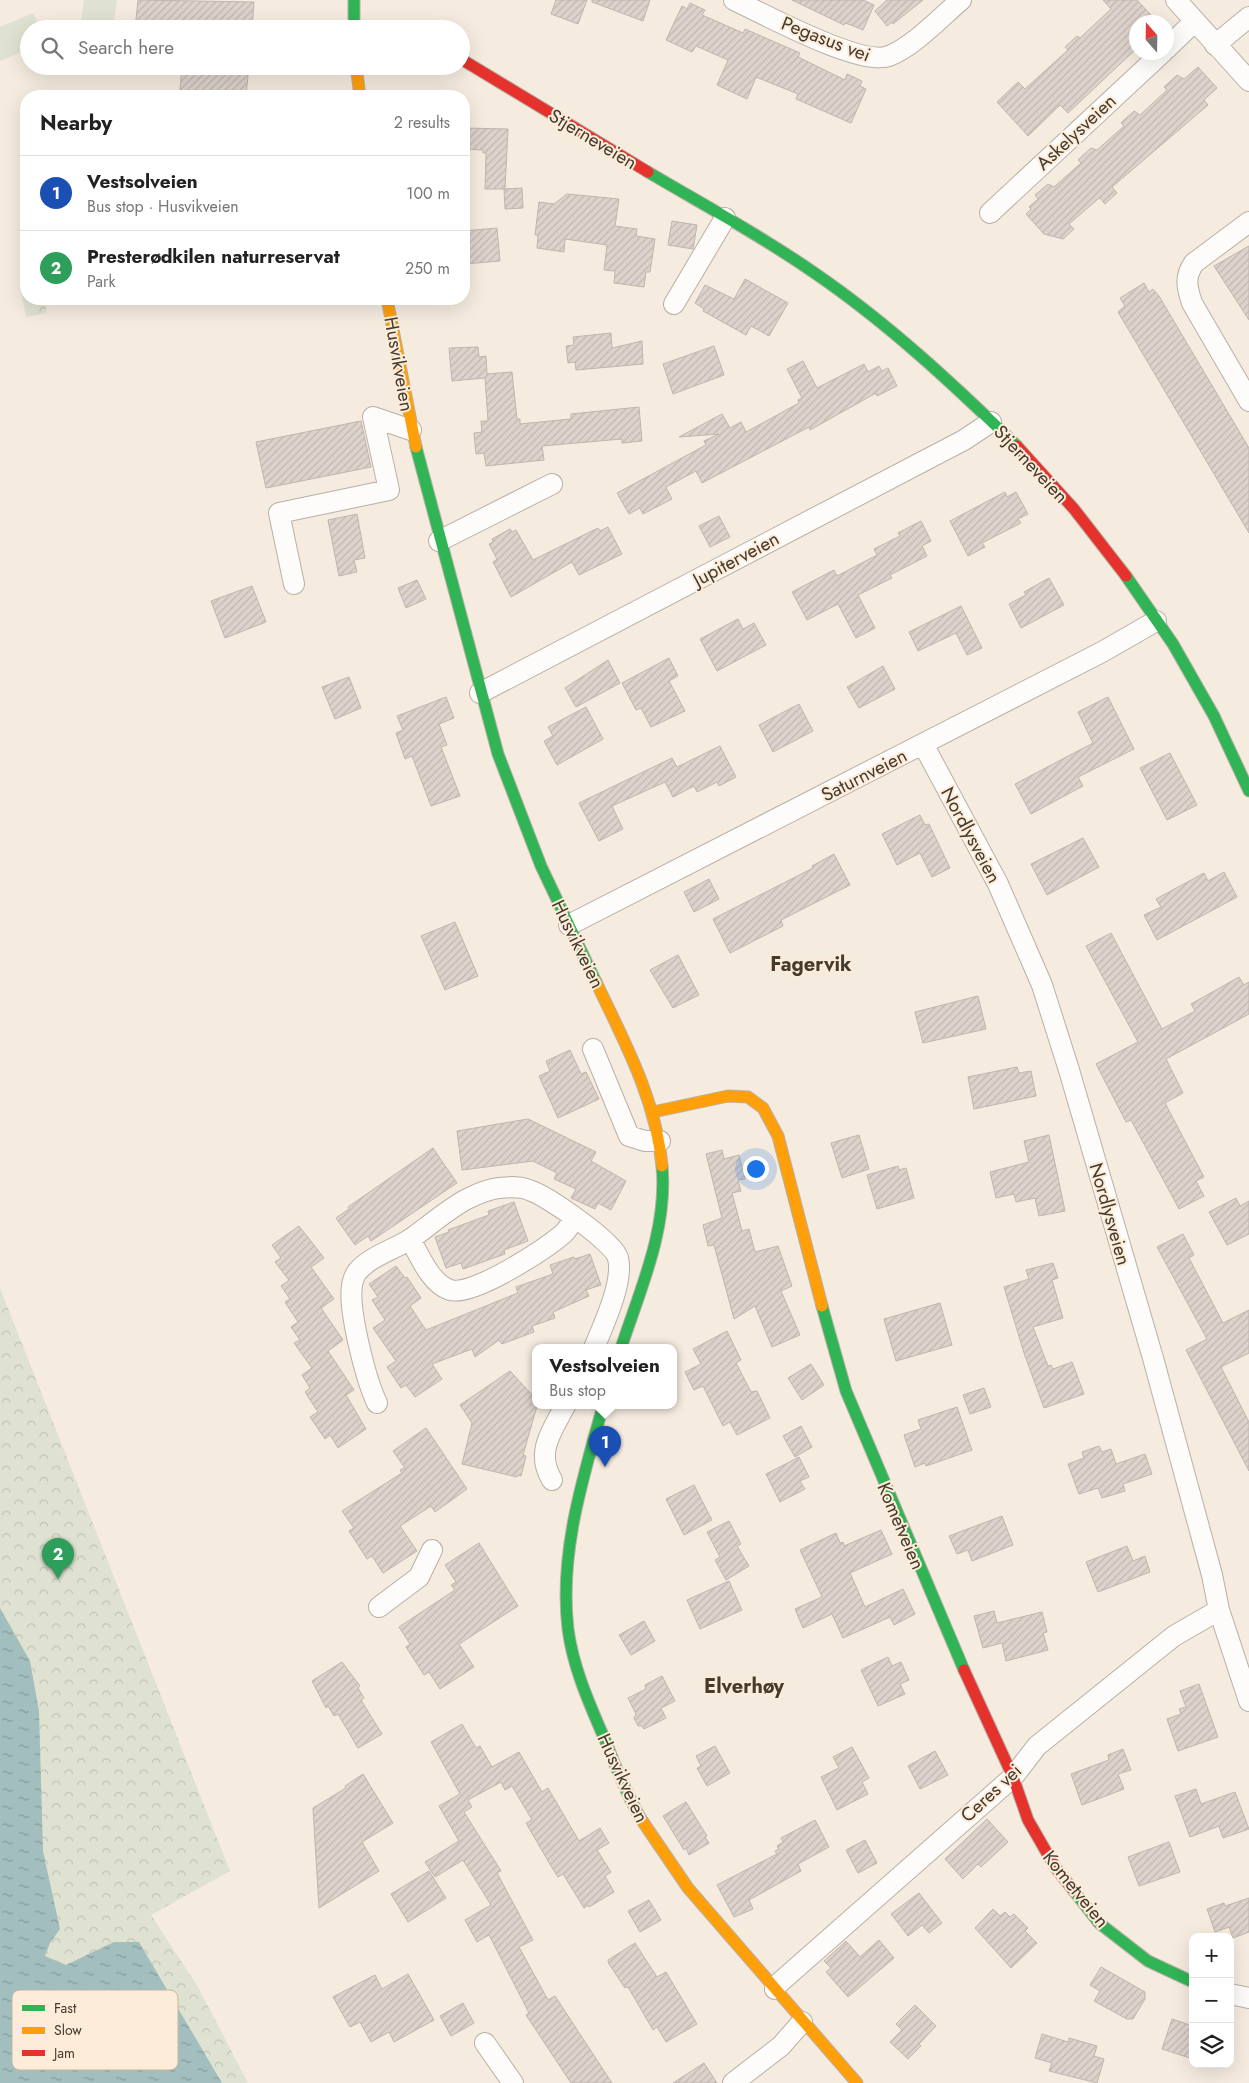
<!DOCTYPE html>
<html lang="en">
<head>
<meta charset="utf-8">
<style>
	:root { --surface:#fff; --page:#f2f2f2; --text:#222; --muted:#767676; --line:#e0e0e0; --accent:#81786d }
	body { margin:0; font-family:Jost,sans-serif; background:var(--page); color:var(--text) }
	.controls { position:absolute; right:15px; bottom:15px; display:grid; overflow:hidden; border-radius:10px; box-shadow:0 5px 20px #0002 }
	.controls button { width:45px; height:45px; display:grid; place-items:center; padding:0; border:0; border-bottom:1px solid var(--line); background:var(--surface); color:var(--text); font:25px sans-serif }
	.compass { position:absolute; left:1129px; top:15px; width:45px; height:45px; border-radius:50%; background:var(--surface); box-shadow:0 5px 20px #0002; rotate:340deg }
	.you { position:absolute; left:755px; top:1168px; width:18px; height:18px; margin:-12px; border:4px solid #fff; border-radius:50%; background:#1a73e8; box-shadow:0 0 0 8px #1a73e833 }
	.badge { display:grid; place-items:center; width:32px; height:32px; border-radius:50%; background:var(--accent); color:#fff; font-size:16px; font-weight:700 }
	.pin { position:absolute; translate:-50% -41px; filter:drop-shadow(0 1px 2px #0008) }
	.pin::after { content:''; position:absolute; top:26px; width:18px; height:15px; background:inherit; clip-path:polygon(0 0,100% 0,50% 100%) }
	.popup { position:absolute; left:532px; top:1344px; width:145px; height:65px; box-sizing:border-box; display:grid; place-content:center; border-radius:10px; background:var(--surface); filter:drop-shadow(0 1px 4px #0005); font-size:16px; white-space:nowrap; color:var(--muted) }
	.popup b { font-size:19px; color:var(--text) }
	.popup::after { content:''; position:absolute; left:50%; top:100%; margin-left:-10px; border:10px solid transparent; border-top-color:var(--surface) }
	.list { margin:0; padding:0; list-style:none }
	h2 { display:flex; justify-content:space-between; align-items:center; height:65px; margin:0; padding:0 20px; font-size:21px }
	h2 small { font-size:16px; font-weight:400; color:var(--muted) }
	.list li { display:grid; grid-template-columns:32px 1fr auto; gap:15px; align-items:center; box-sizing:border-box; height:75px; padding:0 20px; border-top:1px solid var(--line) }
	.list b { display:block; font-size:19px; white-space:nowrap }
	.list p { margin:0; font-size:16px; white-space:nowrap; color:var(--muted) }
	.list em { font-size:16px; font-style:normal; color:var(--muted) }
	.icon { flex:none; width:28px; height:28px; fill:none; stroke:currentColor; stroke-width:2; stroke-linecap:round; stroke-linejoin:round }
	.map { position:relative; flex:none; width:1249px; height:2083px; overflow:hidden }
	.search { position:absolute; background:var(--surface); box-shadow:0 5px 20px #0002; left:20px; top:20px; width:450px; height:55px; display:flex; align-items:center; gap:12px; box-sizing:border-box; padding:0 18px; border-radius:28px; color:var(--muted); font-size:19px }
	.panel { position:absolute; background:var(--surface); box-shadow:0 5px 20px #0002; left:20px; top:90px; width:450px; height:215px; border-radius:20px }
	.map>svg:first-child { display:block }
</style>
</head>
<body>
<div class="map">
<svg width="1249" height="2083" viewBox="0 0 1249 2083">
	<defs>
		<pattern id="park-crowns" width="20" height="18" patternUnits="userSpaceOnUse" patternTransform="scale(1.25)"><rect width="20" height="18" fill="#e0e2d1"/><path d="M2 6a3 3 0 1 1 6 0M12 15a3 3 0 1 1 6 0" fill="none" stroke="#c1c3b4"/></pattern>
		<pattern id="water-ripples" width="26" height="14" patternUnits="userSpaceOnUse" patternTransform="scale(1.25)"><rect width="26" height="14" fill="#a3bebe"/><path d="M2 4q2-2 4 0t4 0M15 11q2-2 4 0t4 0" fill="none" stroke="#869b9b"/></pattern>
		<pattern id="building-hatch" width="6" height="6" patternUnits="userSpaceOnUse" patternTransform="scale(1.25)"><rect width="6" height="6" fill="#ded3cc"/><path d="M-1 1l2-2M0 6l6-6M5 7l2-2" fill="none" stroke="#c0b6b0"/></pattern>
	</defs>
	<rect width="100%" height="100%" fill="#f5ebdf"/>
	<!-- park -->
	<path fill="url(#park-crowns)" d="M26 291V299H44L47 313 26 317 21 292Z
		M0 1288 230 1871 151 1915 198 1987 248 2083H0Z"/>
	<!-- pitch -->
	<path fill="#e0e2d1" d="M84 0H117L113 26 81 21Z
		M33 13 40 29H29V49L0 61V27Z"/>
	<!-- water -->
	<path fill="url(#water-ripples)" d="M0 1608 30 1661 39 1711 43 1851 60 1929 50 1943 45 1956 66 1965 114 1942H139L222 2083H0Z"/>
	<!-- building -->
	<path fill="url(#building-hatch)" stroke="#c0b5af" d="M138 0 254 2 252 29H135Z
		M556 0H587L578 24 551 14Z
		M592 0H650L643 21 592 2Z
		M792 0H863L874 5 863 30 851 25 845 23 844 25Z
		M887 0H923L893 24 892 22 887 26 875 11Z
		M1103 0H1137L1151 15 1142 22H1136V49L1068 113 1060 105 1028 136 997 102 1018 82 1025 89 1068 50 1065 47 1077 36 1080 38 1111 9Z
		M690 3 705 10 702 15 743 33 745 29 800 53 798 57 845 80 847 74 862 81 860 86 866 89 851 123 796 99 798 94 756 77 747 99 717 85 728 60 696 46 692 52 666 40 682 6 687 9Z
		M182 66H249L246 96 180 90Z
		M1198 67 1217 88 1204 100 1208 105 1112 187 1117 193 1105 204 1100 198 1098 199 1069 224 1074 229 1063 239 1044 234 1026 214 1031 209 1029 207 1038 199 1035 195 1048 184 1054 187 1081 163 1078 160 1091 148 1097 150 1124 126 1121 123 1134 111 1140 115 1167 90 1164 87 1177 75 1184 79Z
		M464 128 508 129 505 189H485L486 153H483V150L464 149Z
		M522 188 523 208 505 209 504 189Z
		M567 194 619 199 615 226 637 229 636 236 655 239 650 272H646L644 287 614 283 615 271 604 270 607 245 565 239 564 252 537 248 538 235H535L539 202 554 204Z
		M672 221 697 225 693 249 668 245Z
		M497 228 500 261 464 264V231Z
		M1249 246V320L1214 266Z
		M745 279 788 303 769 336 751 326 746 335 703 311 704 309 695 303 705 285 734 299Z
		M1144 283 1149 292 1153 289 1159 296 1249 448V533L1118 312 1125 306 1120 298Z
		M611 333 612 348 642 341 643 364 576 370 575 362 568 363 566 346 574 345 573 337Z
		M714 346 724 375 673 394 663 364Z
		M478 347 479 357 486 356 487 374 512 372 517 419H520V424L571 419V414L639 407 642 441 622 443V439L542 446 544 460 486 466 484 453 476 454 474 433 482 432 481 421H488L485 378 452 381 449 348Z
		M803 361 817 388 864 364 868 372 879 366 882 371 888 368 897 386 877 396 876 393 810 430 809 427 702 483 696 471 666 487 672 499 643 514 640 508 629 514 617 493 706 445 704 441 719 434 679 437 722 414 730 428 741 422 746 432 799 403 798 400 802 398 787 369Z
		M361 421 371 467 266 488 256 442Z
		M1005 492 1007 497 1016 492 1028 514 1018 519 1021 523 982 543 985 547 968 556 950 521Z
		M357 514 365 558 354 560 357 572 339 576 328 520Z
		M719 516 730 537 710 547 699 526Z
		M921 521 931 541 922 546 927 556 890 575 892 578 858 595 875 628 856 638 838 604 807 620 792 592 834 570 837 576 877 555 874 549 900 536 898 533Z
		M608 527 622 554 579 575 572 562 511 597 493 562 497 559 489 544 493 542 492 539 510 529 512 532 516 530 533 560 598 528 600 531Z
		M1049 578 1064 605 1021 628 1009 604 1026 595 1024 592Z
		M417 580 426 599 406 608 398 588Z
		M252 586 266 622 225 638 211 601Z
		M961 606 982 648 967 655 956 633 918 651 909 632Z
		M738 619 743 629 754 623 766 645 717 671 700 639Z
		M669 658 678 676 669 681 685 711 651 727 641 708 636 710 622 683Z
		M608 660 620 683 576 707 565 688Z
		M883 666 895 689 859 708 847 687Z
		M349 677 361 708 335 719 322 687Z
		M446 697 454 718 439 724 447 745 441 747 460 796 431 806 412 756 405 759 396 733 403 730 397 716Z
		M1108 697 1134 749 1078 777 1083 786 1031 814 1015 784 1093 743 1078 712Z
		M799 704 813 731 773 752 759 725Z
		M586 707 603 739 557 765 544 741 553 736 548 727Z
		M720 746 736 777 719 786 717 782 697 792 694 786 673 797 665 782 612 806 623 829 599 841 579 803 672 758 677 767Z
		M1170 753 1197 805 1167 820 1140 768Z
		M920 815 925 825 929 824 950 868 932 877 920 853 897 865 882 834Z
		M1083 838 1099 867 1047 895 1031 864Z
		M834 854 850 885 781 920 783 926 730 953 713 919 813 868 812 866Z
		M1224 872 1237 897 1157 940 1144 915 1161 907 1156 899 1204 873 1208 881Z
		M709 879 719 899 694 912 684 892Z
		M455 922 478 976 445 990 421 936Z
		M1111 933 1162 1029 1195 1011 1191 1004 1239 977 1244 985 1249 982V1014L1166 1059 1183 1093 1165 1103 1204 1177 1196 1181 1204 1196 1179 1209 1131 1120 1126 1122 1096 1064 1138 1042 1086 946Z
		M678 955 699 995 673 1008 650 970Z
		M978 996 986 1029 923 1043 915 1012Z
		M570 1050 581 1074 586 1072 599 1099 558 1118 539 1076 550 1071 546 1061Z
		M1017 1067 1019 1073 1031 1071 1036 1096 974 1109 968 1077Z
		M528 1119 596 1152 591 1161 626 1181 611 1210 598 1203 595 1209 571 1198 576 1189 554 1179 557 1173 533 1161 462 1170 457 1131Z
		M859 1135 869 1169 842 1178 831 1143Z
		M1049 1135 1065 1211 1039 1216 1035 1198 1016 1202 1014 1194 996 1198 990 1172 1029 1162 1024 1141Z
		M433 1148 457 1183 371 1241 368 1236 355 1245 336 1218 349 1209 348 1207Z
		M722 1150 724 1159 739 1155 745 1179 738 1180 741 1191 732 1193 742 1231 749 1229 755 1252 778 1246 792 1286 781 1291 800 1335 772 1347 755 1306 734 1319 714 1245 708 1246 703 1225 722 1218 706 1154Z
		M898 1166 899 1170 906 1168 914 1198 877 1209 867 1175Z
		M1236 1198 1240 1206 1249 1201V1234L1227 1245 1209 1212Z
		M514 1202 528 1241 504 1250 505 1254 463 1269 461 1263 446 1268 435 1237 449 1232 448 1230 489 1215 488 1211Z
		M299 1226 324 1258 311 1267 334 1299 321 1308 343 1340 328 1351 354 1390 346 1395 366 1429 338 1448 330 1435 325 1439 310 1417 318 1412 305 1392 310 1388 302 1375 312 1368 294 1343 300 1340 291 1327 298 1322 285 1302 290 1299 281 1286 289 1280 275 1262 281 1258 272 1245Z
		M1183 1234 1194 1255 1189 1258 1223 1323 1249 1310V1353L1221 1367 1249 1422V1471L1186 1350 1207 1339 1157 1247Z
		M590 1254 601 1285 586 1290 589 1296 553 1312 555 1318 532 1326 534 1332 502 1344 499 1340 475 1357 472 1349 432 1364 442 1379 415 1397 406 1385 401 1388 387 1367 396 1361 373 1328 385 1320 372 1300 378 1297 369 1284 396 1266 405 1278 407 1277 421 1298 410 1306 426 1330 518 1293 516 1287 553 1274 550 1265 574 1257 575 1259Z
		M1053 1263 1058 1278 1052 1280 1063 1318 1033 1327 1048 1366 1051 1365 1053 1369 1072 1362 1084 1394 1044 1408 1024 1353 1004 1287 1029 1279 1026 1270Z
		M940 1303 952 1345 896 1361 884 1319Z
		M727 1331 741 1360 736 1363 751 1392 757 1391 770 1418 737 1435 730 1422 723 1426 703 1386 694 1390 685 1372 701 1364 693 1349Z
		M811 1364 824 1385 802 1400 788 1378Z
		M510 1371 536 1399 537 1406 523 1455 526 1456 521 1476 518 1475 517 1477 462 1464 472 1423 460 1405Z
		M984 1388 991 1407 970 1414 963 1395Z
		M957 1407 972 1450 926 1466 925 1463 915 1467 904 1435 921 1429 918 1420Z
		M801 1426 812 1447 795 1457 783 1436Z
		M426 1428 467 1489 435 1512 431 1506 400 1526 417 1551 383 1573 372 1556 367 1559 349 1531 354 1528 342 1511 402 1473 400 1470 405 1468 393 1451Z
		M1099 1446 1102 1452 1111 1449 1116 1464 1145 1454 1152 1474 1123 1484 1125 1491 1102 1498 1098 1488 1079 1494 1068 1464 1084 1458 1082 1452Z
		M799 1457 809 1477 800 1481 805 1489 780 1502 766 1474Z
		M694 1485 712 1520 684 1535 666 1499Z
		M1002 1516 1013 1545 972 1561 968 1550 957 1554 949 1536Z
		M729 1521 741 1544 737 1546 749 1566 726 1580 715 1560 720 1557 707 1532Z
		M881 1530 892 1554 850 1573 865 1607 903 1589 915 1614 894 1625 890 1617 843 1638 832 1614 803 1628 795 1609 822 1597 800 1550 836 1533 840 1543 843 1542 844 1546Z
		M479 1543 518 1606 459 1644 474 1667 440 1689 429 1672 424 1675 406 1647 410 1644 399 1627 455 1590 451 1585 456 1582 445 1565Z
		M1127 1546 1133 1561 1145 1556 1150 1572 1098 1592 1086 1562Z
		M729 1581 742 1610 700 1629 687 1600Z
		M994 1611 997 1623 1042 1612 1047 1632 1043 1633 1048 1650 1006 1661 1002 1643 983 1648 974 1616Z
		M644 1621 655 1641 631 1655 619 1635Z
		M888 1657 892 1666 901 1662 909 1680 900 1684 905 1694 878 1706 861 1670Z
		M342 1662 360 1686 358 1688 364 1698 361 1700 382 1734 358 1748 338 1714 334 1716 328 1706 326 1708 312 1681Z
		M662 1676 675 1701 661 1708 666 1718 644 1729 642 1726H638L634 1718 636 1714 628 1698 646 1689 645 1685Z
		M1199 1684 1218 1737 1178 1751 1167 1719 1181 1714 1179 1709 1186 1707 1180 1691Z
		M462 1724 476 1748 480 1746 492 1767 519 1752 542 1792 548 1788 579 1841 600 1828 609 1843 597 1850 611 1872 605 1876 614 1892 589 1907 588 1905 584 1908 563 1874 558 1877 551 1866 526 1823 532 1820 512 1786 505 1790 501 1782 468 1800 472 1807 464 1812 501 1871 497 1873 533 1940 519 1947 548 2000 555 1996 612 2083H571L526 2015 529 2013 489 1935 477 1942 465 1920 491 1905 463 1860 435 1877 425 1862 459 1841 439 1806 460 1794 431 1742Z
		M715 1746 730 1773 707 1786 697 1768 701 1766 696 1756Z
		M852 1747 869 1778 862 1782 868 1794 837 1810 821 1777 839 1768 833 1757Z
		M1123 1749 1131 1770 1118 1774 1124 1789 1082 1805 1071 1774 1109 1760 1108 1755Z
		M935 1751 948 1775 920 1789 908 1766Z
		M363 1774 393 1823 362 1842 379 1871 319 1908 313 1808 346 1788 345 1786Z
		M1196 1789 1201 1804 1235 1792 1249 1829 1223 1838 1219 1826 1190 1837 1175 1796Z
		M686 1802 707 1836 705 1837 709 1843 689 1855 686 1848 684 1850 663 1816Z
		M987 1819 1008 1842 981 1867 978 1864 963 1879 945 1859Z
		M815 1820 829 1847 798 1864 801 1871 749 1900 753 1909 734 1917 717 1885 777 1854 775 1851 779 1849 777 1846 783 1842 781 1838Z
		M865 1840 877 1863 858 1873 846 1850Z
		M1169 1842 1180 1872 1139 1886 1128 1857Z
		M429 1871 446 1898 408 1922 391 1894Z
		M919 1893 942 1923 929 1933 922 1925 908 1936 891 1914Z
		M1249 1898V1932L1233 1938 1229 1927 1215 1932 1207 1909 1224 1903 1225 1906Z
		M649 1900 661 1920 640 1932 628 1911Z
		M993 1909 1000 1916 1005 1912 1010 1917 1014 1914 1028 1928 1025 1931 1037 1943 1011 1968 975 1928Z
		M879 1940 894 1958 848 1997 826 1972 831 1968 824 1961 846 1941 860 1957Z
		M635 1943 657 1977 666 1972 697 2024 666 2042 657 2027 653 2030 628 1987 625 1988 609 1964 608 1960Z
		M1101 1967 1145 1992V1999L1133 2019H1127L1094 2001 1100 1991 1090 1985Z
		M408 1974 434 2020 394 2042 389 2032 371 2042 360 2022 350 2027 333 1997 375 1975 382 1989Z
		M463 2003 474 2023 451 2036 440 2016Z
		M915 2005 936 2026 919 2044 921 2046 908 2059 890 2042 902 2030 896 2024Z
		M1172 2019 1193 2026V2059L1162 2049Z
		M1042 2034 1068 2042 1069 2038 1097 2046 1094 2056 1104 2059 1097 2083 1049 2071 1052 2063 1035 2058Z
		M704 2063 717 2083H673Z"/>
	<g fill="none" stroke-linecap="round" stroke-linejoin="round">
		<!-- street casing -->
		<g stroke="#b8b0a6" stroke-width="22">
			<path id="street" d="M734 0C764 14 861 67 889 56 913 47 941 17 961 0
				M1176 0 1249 81
				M1215 45 1249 17
				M1166 49 1195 21
				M990 213 1163 52
				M1249 222 1194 263C1184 277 1187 288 1192 303L1249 401
				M674 304 725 218
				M439 541 552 484
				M294 584 279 513 389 490 373 417 411 430
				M480 693 964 440 991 422
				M923 744 998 884 1042 985 1069 1070 1153 1358 1212 1575 1219 1610 1249 1701
				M569 925 1102 652 1156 621
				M593 1049 629 1136 645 1141H660
				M410 1239C420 1256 430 1283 450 1290 473 1297 545 1249 563 1234 568 1229 571 1224 574 1218
				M377 1403C366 1380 348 1310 352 1286 352 1282 355 1275 357 1272 370 1256 396 1249 412 1238 430 1225 448 1209 467 1199 477 1194 489 1189 499 1188 509 1187 520 1186 529 1190 546 1195 614 1242 618 1258 624 1282 603 1326 594 1348
				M552 1480C535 1452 552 1431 565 1406
				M379 1607 419 1577 432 1550
				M775 1989 778 1984 1013 1777 1037 1746 1174 1636 1219 1610
				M1230 1994 1249 1998
				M485 2043 513 2083
				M733 2083 781 2046 802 2022"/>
		</g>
		<!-- fast casing -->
		<g stroke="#b8b0a6" stroke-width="13">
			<path id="fast" d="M354 0V29
				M648 172C704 205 763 237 816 274 889 324 954 385 1017 446
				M416 447 498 754 541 866 596 982
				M1126 576 1173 644 1214 716 1249 791
				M822 1306 846 1391 964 1670
				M621 1348C640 1290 668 1229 662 1166
				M603 1406C583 1478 559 1553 568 1629 573 1668 590 1705 605 1740 616 1767 626 1794 641 1819
				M1074 1891 1099 1923 1148 1961 1193 1982"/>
		</g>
		<!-- slow casing -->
		<g stroke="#b8b0a6" stroke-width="13">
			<path id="slow" d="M356 66 360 96
				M387 299 416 447
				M596 982C624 1041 656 1099 662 1166
				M653 1112 728 1096 748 1097 763 1108 778 1136 822 1306
				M641 1819 688 1888 857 2083"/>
		</g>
		<!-- jam casing -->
		<g stroke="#b8b0a6" stroke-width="13">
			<path id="jam" d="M461 59 648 172
				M1017 446 1074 509 1126 576
				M964 1670 1013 1777 1028 1820 1055 1867 1074 1891"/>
		</g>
		<!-- street -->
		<use href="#street" stroke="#fefcfa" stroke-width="20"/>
		<!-- fast -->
		<use href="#fast" stroke="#30b455" stroke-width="11"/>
		<!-- slow -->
		<use href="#slow" stroke="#ff9f0a" stroke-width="11"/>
		<!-- jam -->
		<use href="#jam" stroke="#e5322d" stroke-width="11"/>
	</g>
	<g text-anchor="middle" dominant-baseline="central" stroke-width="4" stroke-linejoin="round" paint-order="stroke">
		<!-- street labels -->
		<g font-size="19" fill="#433a30" stroke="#fdecd7">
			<text transform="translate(826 39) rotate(21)">Pegasus vei</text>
			<text transform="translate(1076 132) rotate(-43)">Askelysveien</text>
			<text transform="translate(593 139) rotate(31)">Stjerneveien</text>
			<text transform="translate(399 364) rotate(80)">Husvikveien</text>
			<text transform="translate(1031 464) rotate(47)">Stjerneveien</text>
			<text transform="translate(736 559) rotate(-28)">Jupiterveien</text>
			<text transform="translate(864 775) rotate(-27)">Saturnveien</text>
			<text transform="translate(971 835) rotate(62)">Nordlysveien</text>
			<text transform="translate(578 944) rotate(64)">Husvikveien</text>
			<text transform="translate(1110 1214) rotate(74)">Nordlysveien</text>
			<text transform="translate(901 1526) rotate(67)">Kometveien</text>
			<text transform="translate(623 1778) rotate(65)">Husvikveien</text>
			<text transform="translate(991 1793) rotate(-43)">Ceres vei</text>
			<text transform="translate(1076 1889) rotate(51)">Kometveien</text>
		</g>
		<!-- neighbourhood labels -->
		<g font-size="20" font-weight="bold" fill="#433a30" stroke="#fdecd7">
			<text x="811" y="964">Fagervik</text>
			<text x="744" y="1686">Elverhøy</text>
		</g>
	</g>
	<!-- legend -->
	<rect x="12" y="1990" width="166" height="80" rx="8" fill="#fdecd7" stroke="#c5b7a5" stroke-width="1"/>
	<rect x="22" y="2005" width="23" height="6" fill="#30b455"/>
	<rect x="22" y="2027" width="23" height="7" fill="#ff9f0a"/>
	<rect x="22" y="2050" width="23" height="6" fill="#e5322d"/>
	<g font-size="14" fill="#433a30">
		<text x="54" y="2013">Fast</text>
		<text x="54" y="2035">Slow</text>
		<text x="54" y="2058">Jam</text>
	</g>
</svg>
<div class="controls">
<button>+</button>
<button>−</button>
<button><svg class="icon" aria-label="layers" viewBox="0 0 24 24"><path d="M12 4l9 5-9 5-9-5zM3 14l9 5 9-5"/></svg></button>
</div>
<svg class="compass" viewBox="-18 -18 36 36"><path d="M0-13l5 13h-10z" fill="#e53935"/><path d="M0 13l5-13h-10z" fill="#767676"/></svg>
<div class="you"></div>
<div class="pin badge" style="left:605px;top:1467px;background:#1a4fb4">1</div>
<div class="popup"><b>Vestsolveien</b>Bus stop</div>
<div class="pin badge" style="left:58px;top:1579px;background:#2e9e5b">2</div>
<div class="search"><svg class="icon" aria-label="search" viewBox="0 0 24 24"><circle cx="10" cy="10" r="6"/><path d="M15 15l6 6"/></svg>Search here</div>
<section class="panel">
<h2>Nearby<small>2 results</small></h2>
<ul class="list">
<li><span class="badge" style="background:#1a4fb4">1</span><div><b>Vestsolveien</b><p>Bus stop · Husvikveien</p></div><em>100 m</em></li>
<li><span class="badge" style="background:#2e9e5b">2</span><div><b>Presterødkilen naturreservat</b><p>Park</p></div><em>250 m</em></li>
</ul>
</section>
</div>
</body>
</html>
